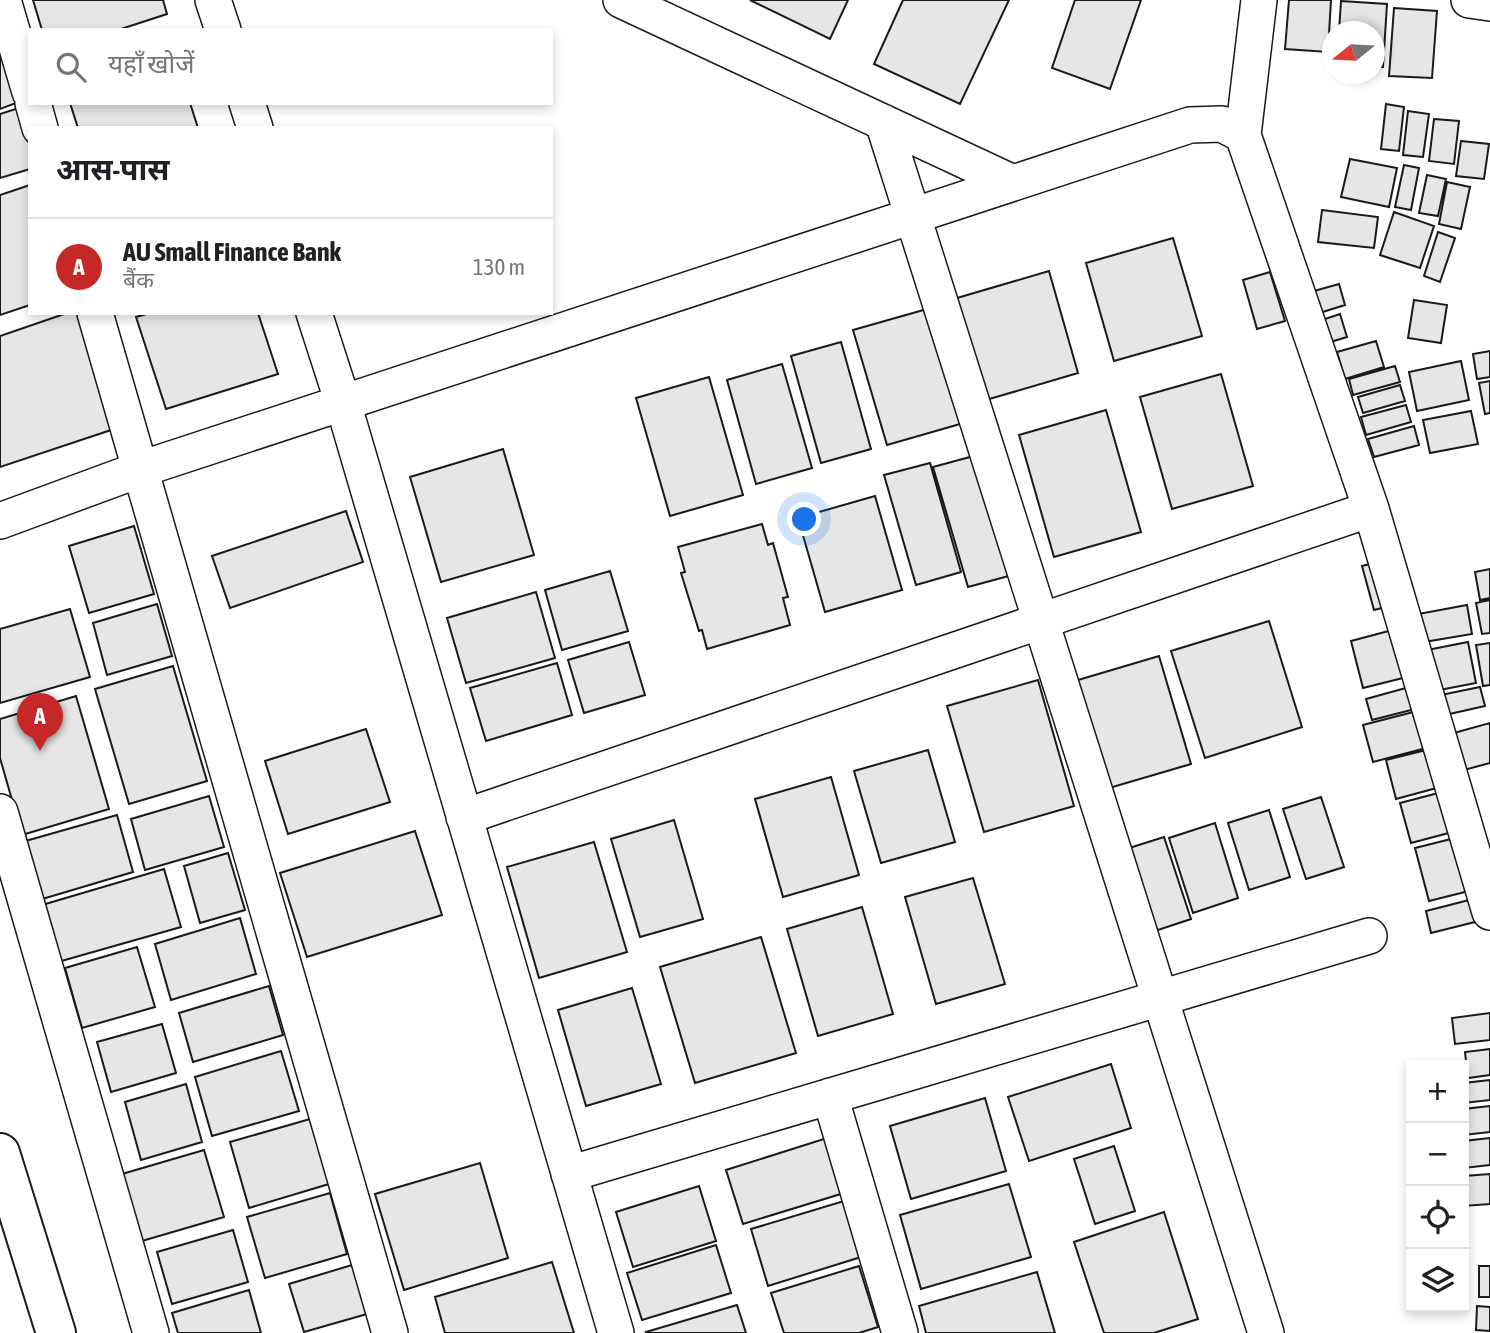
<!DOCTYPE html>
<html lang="hi">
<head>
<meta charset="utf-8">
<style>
	:root { --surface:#fff; --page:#f2f2f2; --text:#202124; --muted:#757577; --line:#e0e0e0; --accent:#c62828 }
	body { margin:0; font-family:"Asap Condensed","Noto Sans Devanagari",sans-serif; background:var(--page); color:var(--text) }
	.controls { position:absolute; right:21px; bottom:21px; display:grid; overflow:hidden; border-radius:0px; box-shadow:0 4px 10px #0003 }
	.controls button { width:63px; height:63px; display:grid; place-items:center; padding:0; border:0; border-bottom:2px solid var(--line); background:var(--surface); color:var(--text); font:35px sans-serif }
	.compass { position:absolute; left:1322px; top:21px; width:63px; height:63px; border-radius:50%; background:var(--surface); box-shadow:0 4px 10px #0003; rotate:252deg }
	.you { position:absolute; left:805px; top:520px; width:24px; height:24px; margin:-18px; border:5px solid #fff; border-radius:50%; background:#1a73e8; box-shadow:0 0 0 10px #1a73e833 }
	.badge { display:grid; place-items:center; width:46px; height:46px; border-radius:50%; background:var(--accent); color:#fff; font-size:23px; font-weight:700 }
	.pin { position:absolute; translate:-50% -58px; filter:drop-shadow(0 2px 4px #0008) }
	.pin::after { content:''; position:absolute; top:37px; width:24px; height:21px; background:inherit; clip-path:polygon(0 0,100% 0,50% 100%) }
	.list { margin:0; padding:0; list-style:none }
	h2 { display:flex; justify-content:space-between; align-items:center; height:91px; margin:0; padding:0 28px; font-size:30px }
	h2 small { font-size:23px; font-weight:400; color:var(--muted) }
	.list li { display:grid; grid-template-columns:46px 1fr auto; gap:21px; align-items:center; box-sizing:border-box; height:98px; padding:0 28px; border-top:2px solid var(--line) }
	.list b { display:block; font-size:26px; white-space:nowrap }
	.list p { margin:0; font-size:23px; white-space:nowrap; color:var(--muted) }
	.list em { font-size:23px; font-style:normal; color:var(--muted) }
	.icon { flex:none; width:38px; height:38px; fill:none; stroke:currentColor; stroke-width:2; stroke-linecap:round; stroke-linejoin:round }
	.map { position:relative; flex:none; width:1490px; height:1333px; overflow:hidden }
	.search { position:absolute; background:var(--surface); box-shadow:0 4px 10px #0003; left:28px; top:28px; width:525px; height:77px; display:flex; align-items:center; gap:18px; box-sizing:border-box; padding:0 24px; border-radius:0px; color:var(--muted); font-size:26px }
	.panel { position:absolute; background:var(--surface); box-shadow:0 4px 10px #0003; left:28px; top:126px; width:525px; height:189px; border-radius:0px }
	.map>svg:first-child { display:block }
</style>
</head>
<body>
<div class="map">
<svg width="1490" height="1333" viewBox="0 0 1490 1333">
	<rect width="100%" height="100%" fill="#fff"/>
	<!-- building -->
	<path fill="#e6e6e6" stroke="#1a1a1a" stroke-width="2" d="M33 0H163L167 14 118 30H42Z
		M750 0H848L830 39Z
		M903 0H1009L960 104 874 64Z
		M1075 0H1141L1110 89 1052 68Z
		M1289 0H1331L1328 52 1285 49Z
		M1341 1 1387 4 1383 67H1374V32H1339Z
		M1394 8 1437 11 1432 78 1389 76Z
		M0 52 24 100 0 109Z
		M70 103H190L198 128H78Z
		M1386 104 1404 107 1399 151 1381 149Z
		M28 105 30 169 0 178V114Z
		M1408 111 1429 114 1423 157 1403 155Z
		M1434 119 1459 121 1454 164 1429 161Z
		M1461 141 1489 144 1484 179 1456 176Z
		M1350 159 1397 168 1389 207 1341 197Z
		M1404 165 1419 168 1411 210 1395 207Z
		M1427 175 1446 179 1438 216 1419 213Z
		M1447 182 1470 187 1461 229 1439 224Z
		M30 185V305L0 315V195Z
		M1322 210 1378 217 1374 248 1318 242Z
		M1394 212 1434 226 1420 268 1380 255Z
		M1438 232 1455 238 1440 282 1424 276Z
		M1173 238 1202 336 1114 361 1086 263Z
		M1049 271 1078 373 986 400 957 298Z
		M1270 272 1285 321 1257 329 1243 280Z
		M1339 284 1345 305 1313 315 1307 293Z
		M1414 300 1447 305 1441 343 1408 338Z
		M934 307 967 422 887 445 853 330Z
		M67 313H89L126 425 0 467V336Z
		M150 313H258L278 374 166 409 136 317Z
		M1340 314 1347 337 1317 346 1310 324Z
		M1376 341 1384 367 1345 379 1337 352Z
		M841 342 871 449 821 463 791 356Z
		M1490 351V377L1477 379 1473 354Z
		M1461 361 1469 400 1417 411 1409 372Z
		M782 364 812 468 756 484 727 380Z
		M1395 366 1400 382 1353 395 1349 379Z
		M1221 374 1253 486 1172 509 1140 397Z
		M709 377 743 495 670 516 636 398Z
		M1490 381V413L1485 414 1479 383Z
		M1400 385 1405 401 1363 413 1358 397Z
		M1406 405 1411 422 1366 435 1361 417Z
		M1106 410 1141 532 1054 557 1019 435Z
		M1471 411 1478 444 1430 453 1423 420Z
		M1414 426 1419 445 1374 457 1368 439Z
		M503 449 534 555 441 582 410 477Z
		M981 454 1016 574 968 587 933 467Z
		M930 463 961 572 916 585 884 475Z
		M875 496 902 590 825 612 798 518Z
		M346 511 363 562 230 608 212 556Z
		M762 524 768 545 773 543 788 597 783 598 790 625 707 649 702 630 699 631 681 573 685 572 678 547Z
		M134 526 154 594 89 613 69 546Z
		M1382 561 1394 605 1374 610 1362 566Z
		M1490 569V598L1480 600 1475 572Z
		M610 571 628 631 562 650 545 590Z
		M536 592 555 658 466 683 447 618Z
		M1490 600V633L1482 634 1476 603Z
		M157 604 172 656 107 675 93 623Z
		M1467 605 1472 634 1418 643 1413 615Z
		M70 609 90 677 0 703V629Z
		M1269 621 1302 727 1205 758 1171 651Z
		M1400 628 1411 676 1363 688 1351 641Z
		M629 642 645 695 584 713 568 660Z
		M1468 642 1476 683 1429 692 1422 651Z
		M1490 643V685L1483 686 1476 645Z
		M1159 656 1191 764 1099 791 1068 683Z
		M557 663 572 715 486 741 470 688Z
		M173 666 207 781 129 804 95 689Z
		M1038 680 1074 806 984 832 947 706Z
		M1413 686 1419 708 1372 720 1366 699Z
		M1480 687 1485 706 1436 717 1431 697Z
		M76 696 109 809 22 835 0 758V719Z
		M1421 710 1430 747 1373 762 1363 725Z
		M1490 723V763L1453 773 1443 736Z
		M366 729 390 802 288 834 265 761Z
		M1434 748 1444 786 1396 799 1386 760Z
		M928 750 955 842 881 863 854 771Z
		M831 777 859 875 783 897 755 799Z
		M1450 790 1460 830 1411 843 1400 803Z
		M209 796 224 847 145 870 131 819Z
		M1321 797 1344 867 1306 879 1283 809Z
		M1269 810 1290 877 1249 890 1228 823Z
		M117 815 133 872 39 900 22 842Z
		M674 820 703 919 640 937 611 839Z
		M1215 823 1238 898 1193 913 1169 838Z
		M415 831 442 915 307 957 280 873Z
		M1463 836 1477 889 1429 901 1415 848Z
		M1164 837 1191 919 1149 933 1123 850Z
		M594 842 627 952 539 978 507 867Z
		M228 853 245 910 200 923 184 866Z
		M164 869 181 927 58 962 42 905Z
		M973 878 1005 984 936 1004 905 897Z
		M1481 897 1487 919 1431 933 1426 911Z
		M862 907 893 1014 818 1036 787 929Z
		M240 918 256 974 171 1000 155 944Z
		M761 937 796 1053 695 1083 660 967Z
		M137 947 155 1007 82 1028 65 968Z
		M269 986 283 1035 193 1062 179 1013Z
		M632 988 661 1084 586 1106 558 1010Z
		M1490 1013V1040L1455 1044 1452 1018Z
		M162 1024 176 1073 111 1092 97 1042Z
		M1490 1049V1075L1468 1078 1465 1052Z
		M281 1051 299 1111 212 1136 195 1077Z
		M1111 1064 1131 1128 1029 1161 1008 1097Z
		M1490 1080V1100L1464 1103V1083Z
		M186 1084 202 1142 141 1160 125 1102Z
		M985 1098 1006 1171 911 1199 890 1126Z
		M1490 1106V1132L1464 1135V1109Z
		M310 1119 329 1184 249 1208 230 1142Z
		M827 1138 844 1193 743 1224 726 1170Z
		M1490 1138V1165L1464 1168V1141Z
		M1114 1146 1135 1211 1095 1224 1074 1159Z
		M204 1150 224 1217 142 1241 122 1174Z
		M480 1163 508 1258 404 1290 375 1194Z
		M1490 1174V1204L1464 1206V1176Z
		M1009 1184 1031 1257 921 1289 900 1215Z
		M699 1186 716 1241 633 1267 616 1212Z
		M330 1193 347 1254 265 1278 247 1217Z
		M844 1201 861 1257 768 1286 751 1229Z
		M1164 1212 1198 1319 1154 1333H1104L1074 1242Z
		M233 1230 248 1282 172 1304 157 1252Z
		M716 1245 731 1293 642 1320 627 1273Z
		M552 1262 574 1333H445L435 1297Z
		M352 1265 367 1314 304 1332 289 1284Z
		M859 1266 878 1327 859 1333H784L771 1293Z
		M1479 1266H1490V1297H1479Z
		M1037 1272 1055 1333H926L919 1306Z
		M249 1290 261 1333H178L172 1313Z
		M737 1305 746 1333H647L646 1332Z
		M1477 1306 1490 1307V1331L1476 1330Z"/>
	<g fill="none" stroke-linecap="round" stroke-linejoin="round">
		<!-- minor casing -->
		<g stroke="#1a1a1a" stroke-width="38">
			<path id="minor" d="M3 0 30 92
				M213 0 223 30
				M621 0 1013 183
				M1469 0 1490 3
				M33 103 40 128
				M247 103 255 128
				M883 122 1266 1333
				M1243 135 1259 0
				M95 313 390 1333
				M314 313 343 403 616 1333
				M0 521 141 469 1190 125 1222 124 1243 135 1371 509 1490 912
				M0 812 151 1333
				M464 817 1371 509
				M830 1096 900 1333
				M569 1174 1369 936"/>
		</g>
		<!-- primary casing -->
		<g stroke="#1a1a1a" stroke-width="42">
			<path id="primary" d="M0 1153 56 1333"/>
		</g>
		<!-- minor -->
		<use href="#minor" stroke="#fff" stroke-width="35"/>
		<!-- primary -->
		<use href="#primary" stroke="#fff" stroke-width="38"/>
	</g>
</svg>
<div class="controls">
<button>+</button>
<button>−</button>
<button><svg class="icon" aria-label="locate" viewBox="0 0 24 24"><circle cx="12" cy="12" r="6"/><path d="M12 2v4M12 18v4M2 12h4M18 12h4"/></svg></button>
<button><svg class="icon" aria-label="layers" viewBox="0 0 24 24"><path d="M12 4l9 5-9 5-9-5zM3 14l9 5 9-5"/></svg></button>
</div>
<svg class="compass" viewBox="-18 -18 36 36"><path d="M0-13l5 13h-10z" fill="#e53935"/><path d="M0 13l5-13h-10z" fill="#757577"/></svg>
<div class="you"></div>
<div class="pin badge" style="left:40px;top:751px">A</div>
<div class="search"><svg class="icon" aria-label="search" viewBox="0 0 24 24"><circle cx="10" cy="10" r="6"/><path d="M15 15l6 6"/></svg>यहाँ खोजें</div>
<section class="panel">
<h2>आस-पास<small></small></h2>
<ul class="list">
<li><span class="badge">A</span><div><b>AU Small Finance Bank</b><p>बैंक</p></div><em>130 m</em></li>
</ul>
</section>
</div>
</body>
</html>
